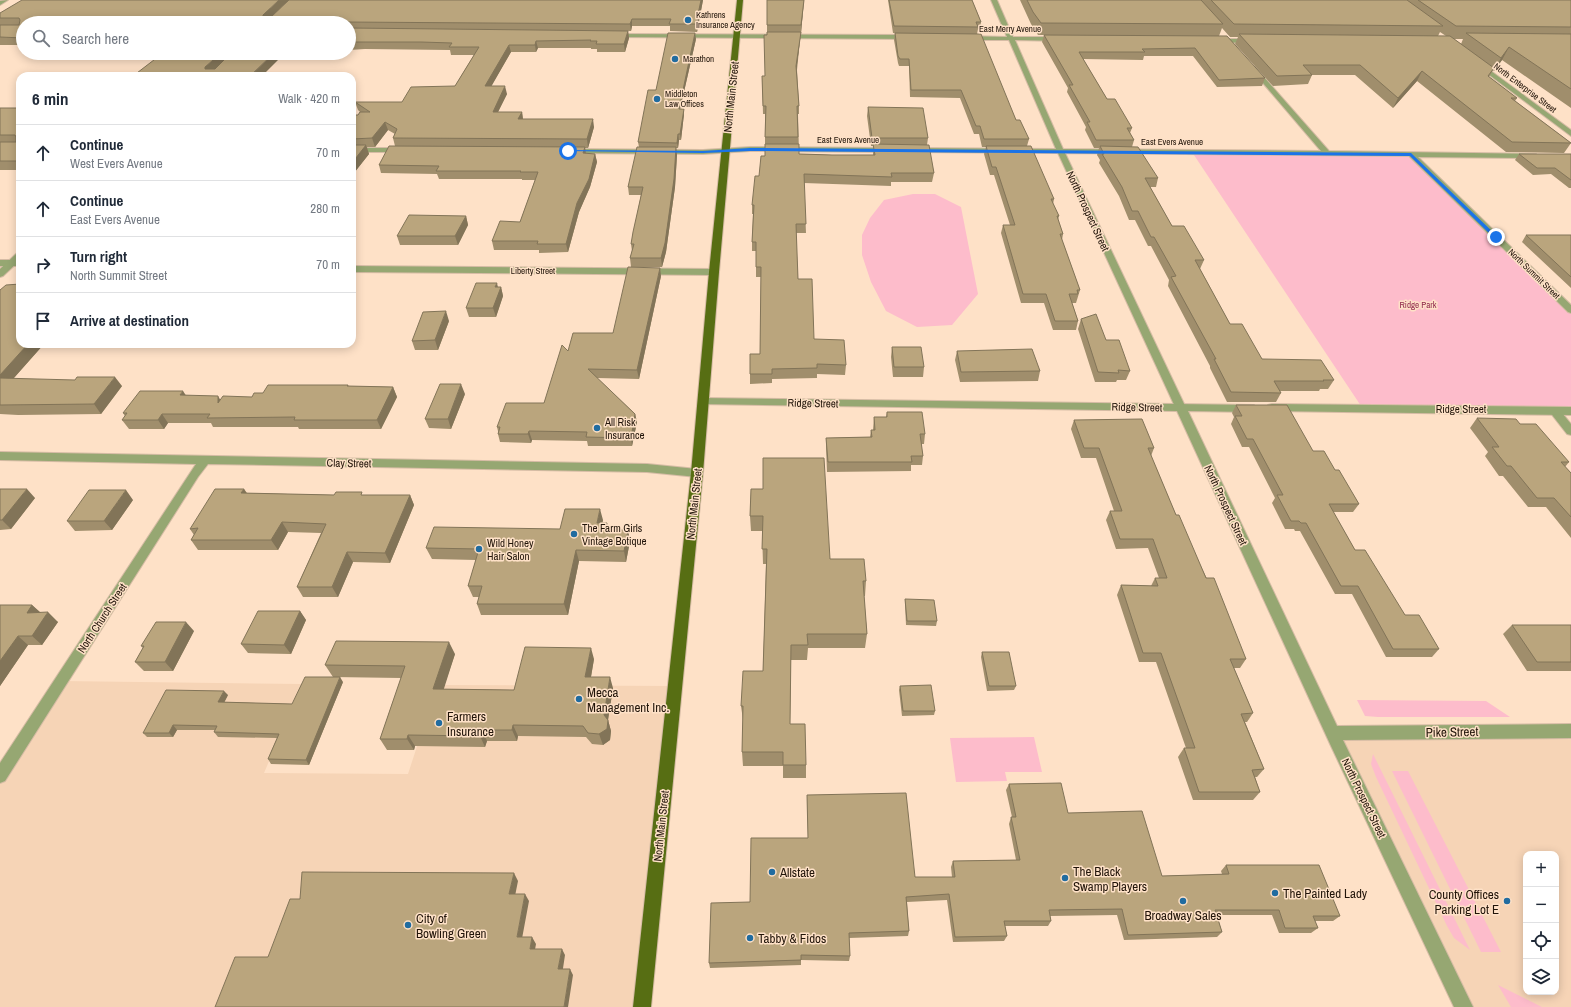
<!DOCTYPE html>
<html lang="en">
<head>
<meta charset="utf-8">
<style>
	:root { --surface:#fff; --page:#f6f6f7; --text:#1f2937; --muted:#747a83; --line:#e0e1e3 }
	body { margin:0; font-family:"Archivo Narrow",sans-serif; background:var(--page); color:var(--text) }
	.controls { position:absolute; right:12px; bottom:12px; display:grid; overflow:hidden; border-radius:8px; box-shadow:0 2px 10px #0003 }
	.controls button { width:36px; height:36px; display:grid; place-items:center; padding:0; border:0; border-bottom:1px solid var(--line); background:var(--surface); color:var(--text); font:20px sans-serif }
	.stop { position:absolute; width:12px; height:12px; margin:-9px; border:3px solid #1a73e8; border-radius:50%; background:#fff }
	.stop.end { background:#1a73e8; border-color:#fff; box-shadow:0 1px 4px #0008 }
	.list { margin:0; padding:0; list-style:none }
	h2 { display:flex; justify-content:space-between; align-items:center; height:52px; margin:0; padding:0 16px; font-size:17px }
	h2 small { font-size:13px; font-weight:400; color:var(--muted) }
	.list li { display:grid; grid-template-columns:26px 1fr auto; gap:12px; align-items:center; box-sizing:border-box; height:56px; padding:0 16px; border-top:1px solid var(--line) }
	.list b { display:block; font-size:15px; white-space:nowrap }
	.list p { margin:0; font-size:13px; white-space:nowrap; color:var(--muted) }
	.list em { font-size:13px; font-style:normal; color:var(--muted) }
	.icon { flex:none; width:22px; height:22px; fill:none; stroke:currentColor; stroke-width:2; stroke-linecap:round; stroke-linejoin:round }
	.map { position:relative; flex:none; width:1571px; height:1007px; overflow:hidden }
	.search { position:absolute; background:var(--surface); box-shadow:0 2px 10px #0003; left:16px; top:16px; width:340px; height:44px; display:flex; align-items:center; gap:10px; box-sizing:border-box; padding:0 14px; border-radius:22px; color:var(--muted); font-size:15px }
	.panel { position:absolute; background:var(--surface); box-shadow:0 2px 10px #0003; left:16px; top:72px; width:340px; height:276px; border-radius:12px }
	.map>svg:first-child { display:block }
</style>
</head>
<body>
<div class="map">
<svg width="1571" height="1007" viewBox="0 0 1571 1007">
	<rect width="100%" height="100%" fill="#fee1c7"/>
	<!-- built -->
	<path fill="#f6d4b6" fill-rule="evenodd" d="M61 681 302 684 264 773 408 774 437 685 675 686 642 1007H0V776Z
		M1571 731V1007H1464L1333 733ZM1526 854H1556V992H1526Z"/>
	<!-- green -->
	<path fill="#fdbccb" d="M1192 152 1411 154 1571 310V411L1363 409Z
		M913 194H935L961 207 978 294 952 325 917 327 886 311 871 282 862 255V235L870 218 884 200Z
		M1357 700 1486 701 1510 717H1378L1365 716Z
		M1034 737 1042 772H1005L1007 781 956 782 950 738Z
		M1373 754 1470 950 1454 938 1447 926 1376 777 1371 764Z
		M1392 771H1408L1501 952H1481Z
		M1498 985 1542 1007H1511Z"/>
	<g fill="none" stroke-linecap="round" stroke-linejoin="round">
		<!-- minor casing -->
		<g stroke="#d6bca5" stroke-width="2">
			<path id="minor" d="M991 0H997L1013 37H1060L1063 39 1060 41 1015 40 1063 149 1321 151 1251 69V67H1255L1329 151 1536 154 1537 156 1533 158 1418 157 1571 305V313L1568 312 1409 156 1065 153 1186 408 1185 411H1177L1058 153 913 152 909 150 913 148 1056 149 1009 40H966L963 38 966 36 1007 37Z
				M610 34 910 35 913 37 910 39 612 37 609 35Z
				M1214 39H1252L1255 41 1252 43 1212 42 1211 41Z
				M1476 63H1480L1571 130V136L1476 65Z
				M750 147 889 148 893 150 889 152 750 151 703 154 569 153 565 151 569 149 703 150Z
				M352 148H403L407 150 403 152H352Z
				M0 260H20V266H0Z
				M352 266 714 269 719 272 714 275 352 272Z
				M1554 407 1558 408 1571 424V435L1567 434 1549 411 1550 408Z"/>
		</g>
		<!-- tertiary casing -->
		<g stroke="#d6bca5" stroke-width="2">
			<path id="tertiary" d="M8 0 0 5V1Z
				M20 252V260L3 276 0 277V269L17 253Z
				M703 398 1254 405 1255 408 1254 411 1250 412 1188 411 1337 726 1571 724V738L1343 740 1473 1007H1454L1331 746 1177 411 699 404 698 402 699 400Z
				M1272 404 1571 407V415L1268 411 1267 408 1268 405Z
				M0 452 647 464 697 469 701 470 703 473 701 476 697 477 647 472 208 464 198 477 5 781 0 783V763L196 464 0 460Z"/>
		</g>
		<!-- primary casing -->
		<g stroke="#d6bca5" stroke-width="2">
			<path id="primary" d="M737 0H743L719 272 703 473 651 1007H633L691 473 709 272Z"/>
		</g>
		<!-- minor -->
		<use href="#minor" fill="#96a772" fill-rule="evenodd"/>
		<!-- tertiary -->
		<use href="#tertiary" fill="#96a772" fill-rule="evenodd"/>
		<!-- primary -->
		<use href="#primary" fill="#576e13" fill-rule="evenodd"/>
	</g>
	<!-- wall -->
	<path fill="#a08e6c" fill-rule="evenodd" d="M703 0 697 32 670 31V26H632L631 31H628L629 38 625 52H597V49H591V48H538L536 52H511L491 86 507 94 498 112H522L523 119 594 127 588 148H585L586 153 595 154 597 162 590 187 579 212 568 252 539 253V250H494L492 241 520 222 535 180H522V179H439L437 174 381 173 379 165 395 146 393 138 395 134 388 130 375 147H367L369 154 354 173H352V115H358L360 112 358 110 355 102H402L455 86 474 55H451L450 50 365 49 349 50V23H23V45H0V13Z
		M767 0H804L801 33 800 40 797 70 799 106V114H798L799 154 832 155H873V146H871L867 116 868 107 928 138 927 145 934 173 932 182H891V186L804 183 806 233H796L798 279 814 339 846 365 845 375 817 374V378L772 379V383L750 384V374L760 354 761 277H756V251H752V242L753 214H752V205L765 156V114H763L762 76H765L767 35Z
		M888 0H972L981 22 980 29H978L977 34 1016 120 1029 139 1027 146 1054 199 1053 204 1059 216 1058 220 1063 234 1062 240 1080 290 1076 303H1072L1078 321 1076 330H1053L1044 303H1021L1001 233 1003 225H1010L994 175H990L984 154 986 147H982L979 134H974L960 98 910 97 909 66H899L898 63 894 40 895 33H893Z
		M1020 0H1571V108L1502 60 1494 71 1493 70 1489 77 1517 98 1515 101 1571 143 1564 153 1506 152 1417 81 1393 108 1355 75H1312L1308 84 1273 86 1235 44 1238 37H1230L1222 28 1219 36 1265 78 1262 86 1217 87 1193 56H1144L1143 60 1083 59 1107 99 1132 128 1130 133 1134 140 1132 147 1158 178 1156 187H1150L1172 226 1204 260 1200 269 1230 324 1262 359 1334 380 1328 389H1320L1319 391H1280L1281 393 1276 402H1227L1210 368V366L1168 286 1169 280 1151 246H1148L1135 220H1129L1119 196 1099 163 1100 160 1097 155 1099 148H1094L1085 130 1086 127 1067 92 1068 88 1042 42 1044 35H1038L1031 24ZM1440 32 1446 36H1438ZM1454 39H1463L1461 44Z
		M696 39 680 109 684 114 681 140H679L678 148H676L677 155 675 187 666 252 662 267H631L630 258 632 251 631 244 641 195H629L628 187 639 147 638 142 656 90Z
		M0 108H20V170H0Z
		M1519 154H1571V188H1569L1551 174 1533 175 1515 160Z
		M466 216 468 225 458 245H400L397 236Z
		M1526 235H1571V288L1522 242Z
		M661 276 639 379 597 378 635 414 637 422 632 446H588L587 441 532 440 531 443 500 442 498 434V431L497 427 544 403 568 351 613 333Z
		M498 287H501L503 296 496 317H469L466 308Z
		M0 290 20 344H44L13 379 122 386 101 414 18 415 0 414Z
		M1081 319 1106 340 1130 371 1126 380H1117L1116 382H1095L1078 329Z
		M449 321 438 350H415L412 341Z
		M892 347 924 367 923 377H893L891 357Z
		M957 351 1040 371 1038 381 960 382 955 360Z
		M348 385 349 386 393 387 397 397 381 429H299L298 427H213L211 423H168L164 429H129L122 420 125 416 123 413 186 395 220 400 252 397 263 393Z
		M465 394 451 429 429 428 425 419Z
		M1236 405 1313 451 1335 470 1359 504 1353 512H1333L1355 550 1405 615 1439 649 1432 657H1386L1352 594H1335L1300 531H1295L1294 529H1285L1272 503 1275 498 1249 447H1242L1231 424 1234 417 1232 413Z
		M887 412 925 434 924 444H921L923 456 922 465H911V471L827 472 826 447V438L870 437 871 430H873L874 417H886Z
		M1477 418 1520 424 1569 462 1565 467 1571 473V538L1546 507H1528L1503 476H1499L1485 456 1488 452 1470 428Z
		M1074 420 1154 448 1151 456 1176 515 1246 659 1240 668H1234L1253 713 1247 722H1245L1264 769 1257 777H1255L1260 792 1253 800H1193L1178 757 1184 748H1186L1156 662H1139L1117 595 1121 585 1151 586 1155 578H1159L1148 548 1116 549 1106 520 1110 511H1114L1096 458H1081L1071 429Z
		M0 489 35 498 11 529 0 530Z
		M244 489 247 493 334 495H410L414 505 390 563 353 562 338 597H303L297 587 321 533 288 532 278 550H198L191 540 194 535 190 529Z
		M751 489 830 559 866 581 865 596H864L867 634 865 648H808L807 660H791L790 724 806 765V778H783V766H743L742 752 743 720 741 706 763 671 766 564H763L762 531H751L750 516Z
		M133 500 112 530 75 531 67 521Z
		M603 520 602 523 608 530H628L630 541 626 562 579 561 568 615H481L477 604 479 597H473L468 586 476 560 432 559 426 548 560 529Z
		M905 599 937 621 936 626 906 625 905 604Z
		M0 605H32L41 613 58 622 42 645H28L0 686Z
		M300 611 306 620 291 654 248 653 241 644Z
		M1512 625H1571V671H1527L1503 634Z
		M194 631 173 671H144L135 662 143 648 141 646Z
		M982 652 1016 686 1014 690 987 691 981 657Z
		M455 654 443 689 514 690 594 659 591 677 613 688 608 720 611 731 610 740 603 745 592 744 586 737 518 736 517 741H487L485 747 415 746 414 750H387L380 739 401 678 333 677 325 665Z
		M343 682 309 765 271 764 268 759 277 738 218 737 214 732 215 730H177L173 737H147L143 733 228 695 224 702 292 704Z
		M900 686 935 711 934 715 902 716 899 690Z
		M1009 784 1068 813 1162 876 1222 874 1221 871 1226 865 1340 916 1333 921H1315L1318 928 1311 933H1279L1272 915H1217L1222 932 1217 937 1124 940 1117 915 1050 916 1051 921 1048 926H1005L1007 936 1004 941 953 942 947 900 907 902 909 931 908 936 849 938 850 956 849 961 801 960V965L710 968 709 963 750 902 808 838 807 795 915 877H952L951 867 953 861 1016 860 1009 824 1011 817H1012L1006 790Z"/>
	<!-- shaded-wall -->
	<path fill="#827458" d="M279 0H289L266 22 263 17V15Z
		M701 0H703L697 32 696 24Z
		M804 0 801 33V25Z
		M632 19V26L631 31 630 24Z
		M628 31 629 38 625 52 624 44Z
		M801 32 800 40 796 73V66Z
		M695 33 696 39 679 114V109Z
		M536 41 538 48 536 52 535 45Z
		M509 45 511 52 487 94 485 86Z
		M1509 47 1502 60 1494 71 1501 58Z
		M221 53H232L209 76 205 69V67Z
		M274 53H285L262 76H250Z
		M1422 71 1417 81 1393 108 1398 98Z
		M505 86 507 94 494 120 493 112Z
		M684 109V114L681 140 680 134Z
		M522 112 523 120 518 119Z
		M593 119 594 127 588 148 587 139Z
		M385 122 388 130 375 147 372 138Z
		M678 134 679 140 678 148 677 143Z
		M366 145 369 154 354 173 352 166V163Z
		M585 147 586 155 583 153Z
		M676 147 677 155 675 187 666 252 662 267 661 258Z
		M595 154 597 162 590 187 579 212 568 252 566 244 577 203Z
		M466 216 468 225 458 245 455 236Z
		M660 268 661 276 639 379 637 370Z
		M497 283 499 292 501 287 503 296 496 317 493 308 495 287Z
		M446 311 449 321 438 350 435 340Z
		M28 344H44L5 388 0 382V375Z
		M115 377 122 386 101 414 94 404Z
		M461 384 465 394 451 429 448 419Z
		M393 387 397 397 381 429 377 420Z
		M183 391 189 400 180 395Z
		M218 396 224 406 218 403Z
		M162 414 168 423 164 429 158 420Z
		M635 414 637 422 632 446 631 438Z
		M529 431 532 440 531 443 528 434Z
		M27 489 35 498 11 529 2 520Z
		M244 489 250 499 241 493Z
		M126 490 133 500 112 530 104 521Z
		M410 495 414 505 390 563 385 553Z
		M600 509 603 520 600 534 597 523Z
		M282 522 288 532 278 550 271 540Z
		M607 523 609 534 605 530Z
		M628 530 630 541 626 562 624 551Z
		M576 550 579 561 568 615 564 604Z
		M347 552 353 562 338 597 332 587Z
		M32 605 42 614 27 613Z
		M300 611 306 620 291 654 284 645Z
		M48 612 58 622 42 645 32 636Z
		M186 622 194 631 173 671 165 662Z
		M18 636 28 645 0 686V661Z
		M449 642 455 654 440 701 433 689Z
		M591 648 594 659 589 688 585 677Z
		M340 677 343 682 309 765 306 760Z
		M610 677 613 688 607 726 604 715Z
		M224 691 228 695 222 707 218 702Z
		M608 720 611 731 610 740 603 745 599 734Z
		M173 725 177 730 173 737 169 733Z
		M513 725 518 736 517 741 512 730Z
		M482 730 487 741 485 747 480 736Z
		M408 735 415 746 414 750 407 739Z
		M514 873 518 881 514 901 509 894Z
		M525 894 529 901 521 944 517 937Z
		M532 937 536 944 534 955 530 949Z
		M562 949 565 955 562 975 558 969Z
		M570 969 573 975 568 1007H564Z"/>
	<!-- building -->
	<path fill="#baa57d" stroke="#827458" d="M22 0H279L263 15V17H271L289 0H701L696 24H669L671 19H632L630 24 345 22V23H23V38L0 37V25H19L20 20 19 18H0V13Z
		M767 0H804L801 25H767Z
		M889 0H972L981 22H976L978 27 894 26Z
		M1027 0H1201L1223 24 1041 23 1033 12Z
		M1211 0H1407L1443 26 1234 24Z
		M1418 0H1571V27L1456 26Z
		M349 28 628 31 624 44H596L597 41H590L591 40 536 41 535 45H509L485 86H505L493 112H522L518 119H593L587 139 393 138 397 129 385 122 372 138 352 139V115H358L360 112H370L355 102H402L411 87 455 86 479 47H449L452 43 421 42H349Z
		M767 32H801L796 66 799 106H797L798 137H765L766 106H763L762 76H765L764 35H767Z
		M668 33H695L679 109H684L680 134H678L677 143 638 142 648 90H656Z
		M895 33 981 34 1016 120H1020L1029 139H984L980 126H976L961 90H911L909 59H900L898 56Z
		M1466 33 1571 34V89L1509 47 1501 58Z
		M1239 34 1450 36 1494 68 1488 76 1517 98H1511L1571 143 1512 142 1422 71 1398 98 1360 65H1303L1312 75 1277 76Z
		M1044 35 1227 36 1265 78 1219 80 1195 48 1142 49 1145 52H1079L1107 99H1115L1132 128H1127L1134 140H1096L1087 122H1090L1069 85H1073Z
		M163 53H221L205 67V69H215L231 53H274L250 76H133Z
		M868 107 923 108 928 138H872Z
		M0 108H20V161H0V142H16V137L15 135H0Z
		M765 144H799V154L832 155H875L873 144 929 145 934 173H891L892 177 804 174 806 224H796L798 279H812L814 339 844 340 846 365 817 364V368L772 369V374H750V354H760L761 267H756V242H752L754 205H752L755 176H759L761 156H765Z
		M352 145H366L352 163Z
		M389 146 585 147 583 153 595 154 589 179 577 203 566 244H537L538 241H492L500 221 520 222 538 172H520L521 171H436L439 166 379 165Z
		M986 146H1031L1054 199H1051L1059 216H1057L1063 234H1060L1080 290H1077L1078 294H1069L1078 321H1055L1046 294H1023L1003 225H1015L996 167H992Z
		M1100 146 1138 147 1158 178H1145L1172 226H1184L1204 260H1195L1230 324H1242L1262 359 1321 360 1334 380H1323L1324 381H1274L1281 393 1231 392 1214 359H1216L1171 277 1176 276 1154 237H1151L1138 211H1132L1122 187 1102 154H1104Z
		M637 147H676L674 179 665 243 661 258H630L634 244H631L633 232 643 187H628Z
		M1519 154H1571V180L1555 168H1537Z
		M409 215 466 216 455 236H397Z
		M1526 235H1571V277Z
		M628 267 660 268 637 370 588 369 635 414 631 438 586 437 587 432 529 431 528 434H498L500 427H497L506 403H544L562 345 568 351 573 333H613Z
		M476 283H497L495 287H501L493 308H466Z
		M20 284V344H28L0 375V290L6 285Z
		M446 311 435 340 412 341 423 312Z
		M1096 314 1106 340H1119L1130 371 1118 370 1119 373 1098 372 1081 319Z
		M892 347H921L924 367H894Z
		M1032 349 1040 371 961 372 957 351Z
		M77 377H115L94 404 0 405V378L75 380Z
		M440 384H461L448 419H425Z
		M268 385H348L347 386 393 387 377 420H294L295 417 207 418 210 414H162L158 420H122L127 413H123L140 391H183L180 395 218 396V403L223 396 252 397 254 393H263Z
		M1236 405H1287L1313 451H1324L1335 470H1339L1359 504H1329L1355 550H1365L1405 615H1419L1439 649H1393L1358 586H1341L1306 523H1301L1299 521H1291L1277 495H1283L1253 439H1247L1235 416H1242Z
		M887 412H922L925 434H920L923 456H911L912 462H828L826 438 872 437 871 430H875L874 417H887Z
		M1477 418 1516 419 1520 424H1536L1569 462H1561L1571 473V517L1554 498H1537L1511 466H1507L1492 447H1499Z
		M1142 419 1154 448H1148L1176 515H1179L1206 578H1214L1246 659H1230L1253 713 1241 714 1264 769 1252 770 1260 792H1199L1184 748H1195L1161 653H1143L1121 585 1158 586 1155 578H1167L1153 539H1120L1110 511H1122L1099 448H1084L1074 420Z
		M763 458H824L830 559H864L866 581H863L867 634H807L808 645H791L790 724H805L806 765H783V752H742L743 706H741L743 671H763L767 549H762L763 516H750L751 489H763Z
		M0 489H27L2 520H0Z
		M215 489H244L241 493 334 495 336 492H362L361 495H410L385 553 347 552 332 587H297L326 524 282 522 271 540H191L198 528 190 529Z
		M89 490H126L104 521H67Z
		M565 509H600L597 523H607L605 530H628L624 551 576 550 564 604H477L482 586H468L479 549 426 548 434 527 560 529Z
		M905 599 934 600 937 621H907Z
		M0 605H32L27 613 48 612 32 636H18L0 661Z
		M258 611H300L284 645 241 644Z
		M156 622H186L165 662H135L144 646H141Z
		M1512 625H1571V662H1537Z
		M336 641 449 642 433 689 514 690 525 647 591 648 585 677H610L604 715 608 720 607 729 599 734 588 733 583 726 513 725 512 730H482L480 736 408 735 407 739H380L405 666 325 665Z
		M982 652H1009L1016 686H989Z
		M305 677H340L306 760 268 759 279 734 214 732 217 726 173 725 169 733H143L166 690 224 691 218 702 292 704Z
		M931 685 935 711H903L900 686Z
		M1061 783 1068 813 1142 811 1162 876 1229 874 1226 865H1319L1340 916H1313L1318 928H1285L1279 910H1215L1222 932 1128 935 1122 909 1049 910 1051 921H1004L1007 936 955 937 949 894 906 897 909 931 849 933 850 956 801 955V960L709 963 711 903 750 902 751 838H808L807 795 906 793 915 877H955L953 861 1020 860 1011 817H1016L1009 784Z
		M302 872 514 873 509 894H525L517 937H532L530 949H562L558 969H570L564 1007H215L235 957H268L290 899H300Z"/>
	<!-- route -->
	<path fill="#1a73e8" d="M750 148 1411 153 1498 237 1494 238 1410 156 750 151 703 153 566 151 568 150 703 151Z"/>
	<!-- markers -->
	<g fill="#216ca0" stroke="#fee1c7" stroke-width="1.5">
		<circle cx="688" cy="20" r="4"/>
		<circle cx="675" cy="59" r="4"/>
		<circle cx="657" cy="99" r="4"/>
		<circle cx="597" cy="428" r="4"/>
		<circle cx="574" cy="534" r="4"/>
		<circle cx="479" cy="549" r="4"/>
		<circle cx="579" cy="699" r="4"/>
		<circle cx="439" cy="723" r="4"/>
		<circle cx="772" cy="872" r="4"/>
		<circle cx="1065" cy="878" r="4"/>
		<circle cx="1275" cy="893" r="4"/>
		<circle cx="1183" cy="901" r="4"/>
		<circle cx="1507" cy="901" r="4"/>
		<circle cx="408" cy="925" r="4"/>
		<circle cx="750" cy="938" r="4"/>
	</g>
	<g text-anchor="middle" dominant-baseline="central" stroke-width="3" stroke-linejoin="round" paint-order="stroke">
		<!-- far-poi labels -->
		<g font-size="9" fill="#211409" stroke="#fee1c7" text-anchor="start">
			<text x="696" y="15">Kathrens<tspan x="696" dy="10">Insurance Agency</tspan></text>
			<text x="683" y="59">Marathon</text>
			<text x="665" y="94">Middleton<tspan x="665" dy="10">Law Offices</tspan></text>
		</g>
		<!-- far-street labels -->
		<g font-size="9" fill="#211409" stroke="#fee1c7">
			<text x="1010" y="29">East Merry Avenue</text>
			<text transform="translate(1525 88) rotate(37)">North Enterprise Street</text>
			<text x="848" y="140">East Evers Avenue</text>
			<text x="1172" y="142">East Evers Avenue</text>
			<text x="533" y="271">Liberty Street</text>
			<text transform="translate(1534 274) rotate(44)">North Summit Street</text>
		</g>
		<!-- far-park labels -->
		<g font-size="9" fill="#912a4e" stroke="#fee1c7">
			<text x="1418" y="305">Ridge Park</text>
		</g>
		<!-- street labels -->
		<g font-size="11" fill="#211409" stroke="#fee1c7">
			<text transform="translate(731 97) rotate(-84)">North Main Street</text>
			<text transform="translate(1088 211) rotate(65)">North Prospect Street</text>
			<text transform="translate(813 403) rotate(1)">Ridge Street</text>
			<text transform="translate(1137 407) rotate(1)">Ridge Street</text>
			<text x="1461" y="409">Ridge Street</text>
			<text transform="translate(349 463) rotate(1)">Clay Street</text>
			<text transform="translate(694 504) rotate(-84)">North Main Street</text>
			<text transform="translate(1226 505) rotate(65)">North Prospect Street</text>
			<text transform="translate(102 618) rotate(-57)">North Church Street</text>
			<text transform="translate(1364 798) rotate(64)">North Prospect Street</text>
			<text transform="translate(661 826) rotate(-84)">North Main Street</text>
		</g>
		<!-- poi labels -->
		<g font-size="11" fill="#211409" stroke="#fee1c7" text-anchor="start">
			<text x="605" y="422">All Risk<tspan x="605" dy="13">Insurance</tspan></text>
			<text x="582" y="528">The Farm Girls<tspan x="582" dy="13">Vintage Botique</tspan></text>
			<text x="487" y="543">Wild Honey<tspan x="487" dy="13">Hair Salon</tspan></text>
		</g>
		<!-- near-poi labels -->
		<g font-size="13" fill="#211409" stroke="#fee1c7" text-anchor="start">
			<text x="587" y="692">Mecca<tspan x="587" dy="15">Management Inc.</tspan></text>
			<text x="447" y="716">Farmers<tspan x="447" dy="15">Insurance</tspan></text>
			<text x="1073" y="871">The Black<tspan x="1073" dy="15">Swamp Players</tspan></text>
			<text x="780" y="872">Allstate</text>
			<text x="1283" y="893">The Painted Lady</text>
			<text x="1499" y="894" text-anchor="end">County Offices<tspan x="1499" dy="15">Parking Lot E</tspan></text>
			<text x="1183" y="915" text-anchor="middle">Broadway Sales</text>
			<text x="416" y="918">City of<tspan x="416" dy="15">Bowling Green</tspan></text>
			<text x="758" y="938">Tabby &amp; Fidos</text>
		</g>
		<!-- near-street labels -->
		<g font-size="13" fill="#211409" stroke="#fee1c7">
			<text transform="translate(1452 732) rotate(-1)">Pike Street</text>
		</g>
	</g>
</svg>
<div class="controls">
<button>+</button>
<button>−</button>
<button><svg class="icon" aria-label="locate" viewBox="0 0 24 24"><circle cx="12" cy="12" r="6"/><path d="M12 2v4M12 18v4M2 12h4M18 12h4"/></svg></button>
<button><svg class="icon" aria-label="layers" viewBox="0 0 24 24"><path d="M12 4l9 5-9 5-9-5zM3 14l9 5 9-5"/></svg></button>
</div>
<div class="stop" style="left:568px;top:151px"></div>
<div class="stop end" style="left:1496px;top:237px"></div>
<div class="search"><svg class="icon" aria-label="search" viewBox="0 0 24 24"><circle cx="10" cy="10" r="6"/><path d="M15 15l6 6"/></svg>Search here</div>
<section class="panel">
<h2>6 min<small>Walk · 420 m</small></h2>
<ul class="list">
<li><svg class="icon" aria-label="ahead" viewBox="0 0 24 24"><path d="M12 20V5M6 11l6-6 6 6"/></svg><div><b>Continue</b><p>West Evers Avenue</p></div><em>70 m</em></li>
<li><svg class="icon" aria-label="ahead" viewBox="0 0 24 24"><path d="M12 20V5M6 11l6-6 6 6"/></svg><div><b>Continue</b><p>East Evers Avenue</p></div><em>280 m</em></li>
<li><svg class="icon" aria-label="right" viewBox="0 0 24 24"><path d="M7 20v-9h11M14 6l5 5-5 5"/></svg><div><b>Turn right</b><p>North Summit Street</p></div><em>70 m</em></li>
<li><svg class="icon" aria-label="arrive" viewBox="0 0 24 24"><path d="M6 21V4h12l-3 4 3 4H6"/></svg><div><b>Arrive at destination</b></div></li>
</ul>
</section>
</div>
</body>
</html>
